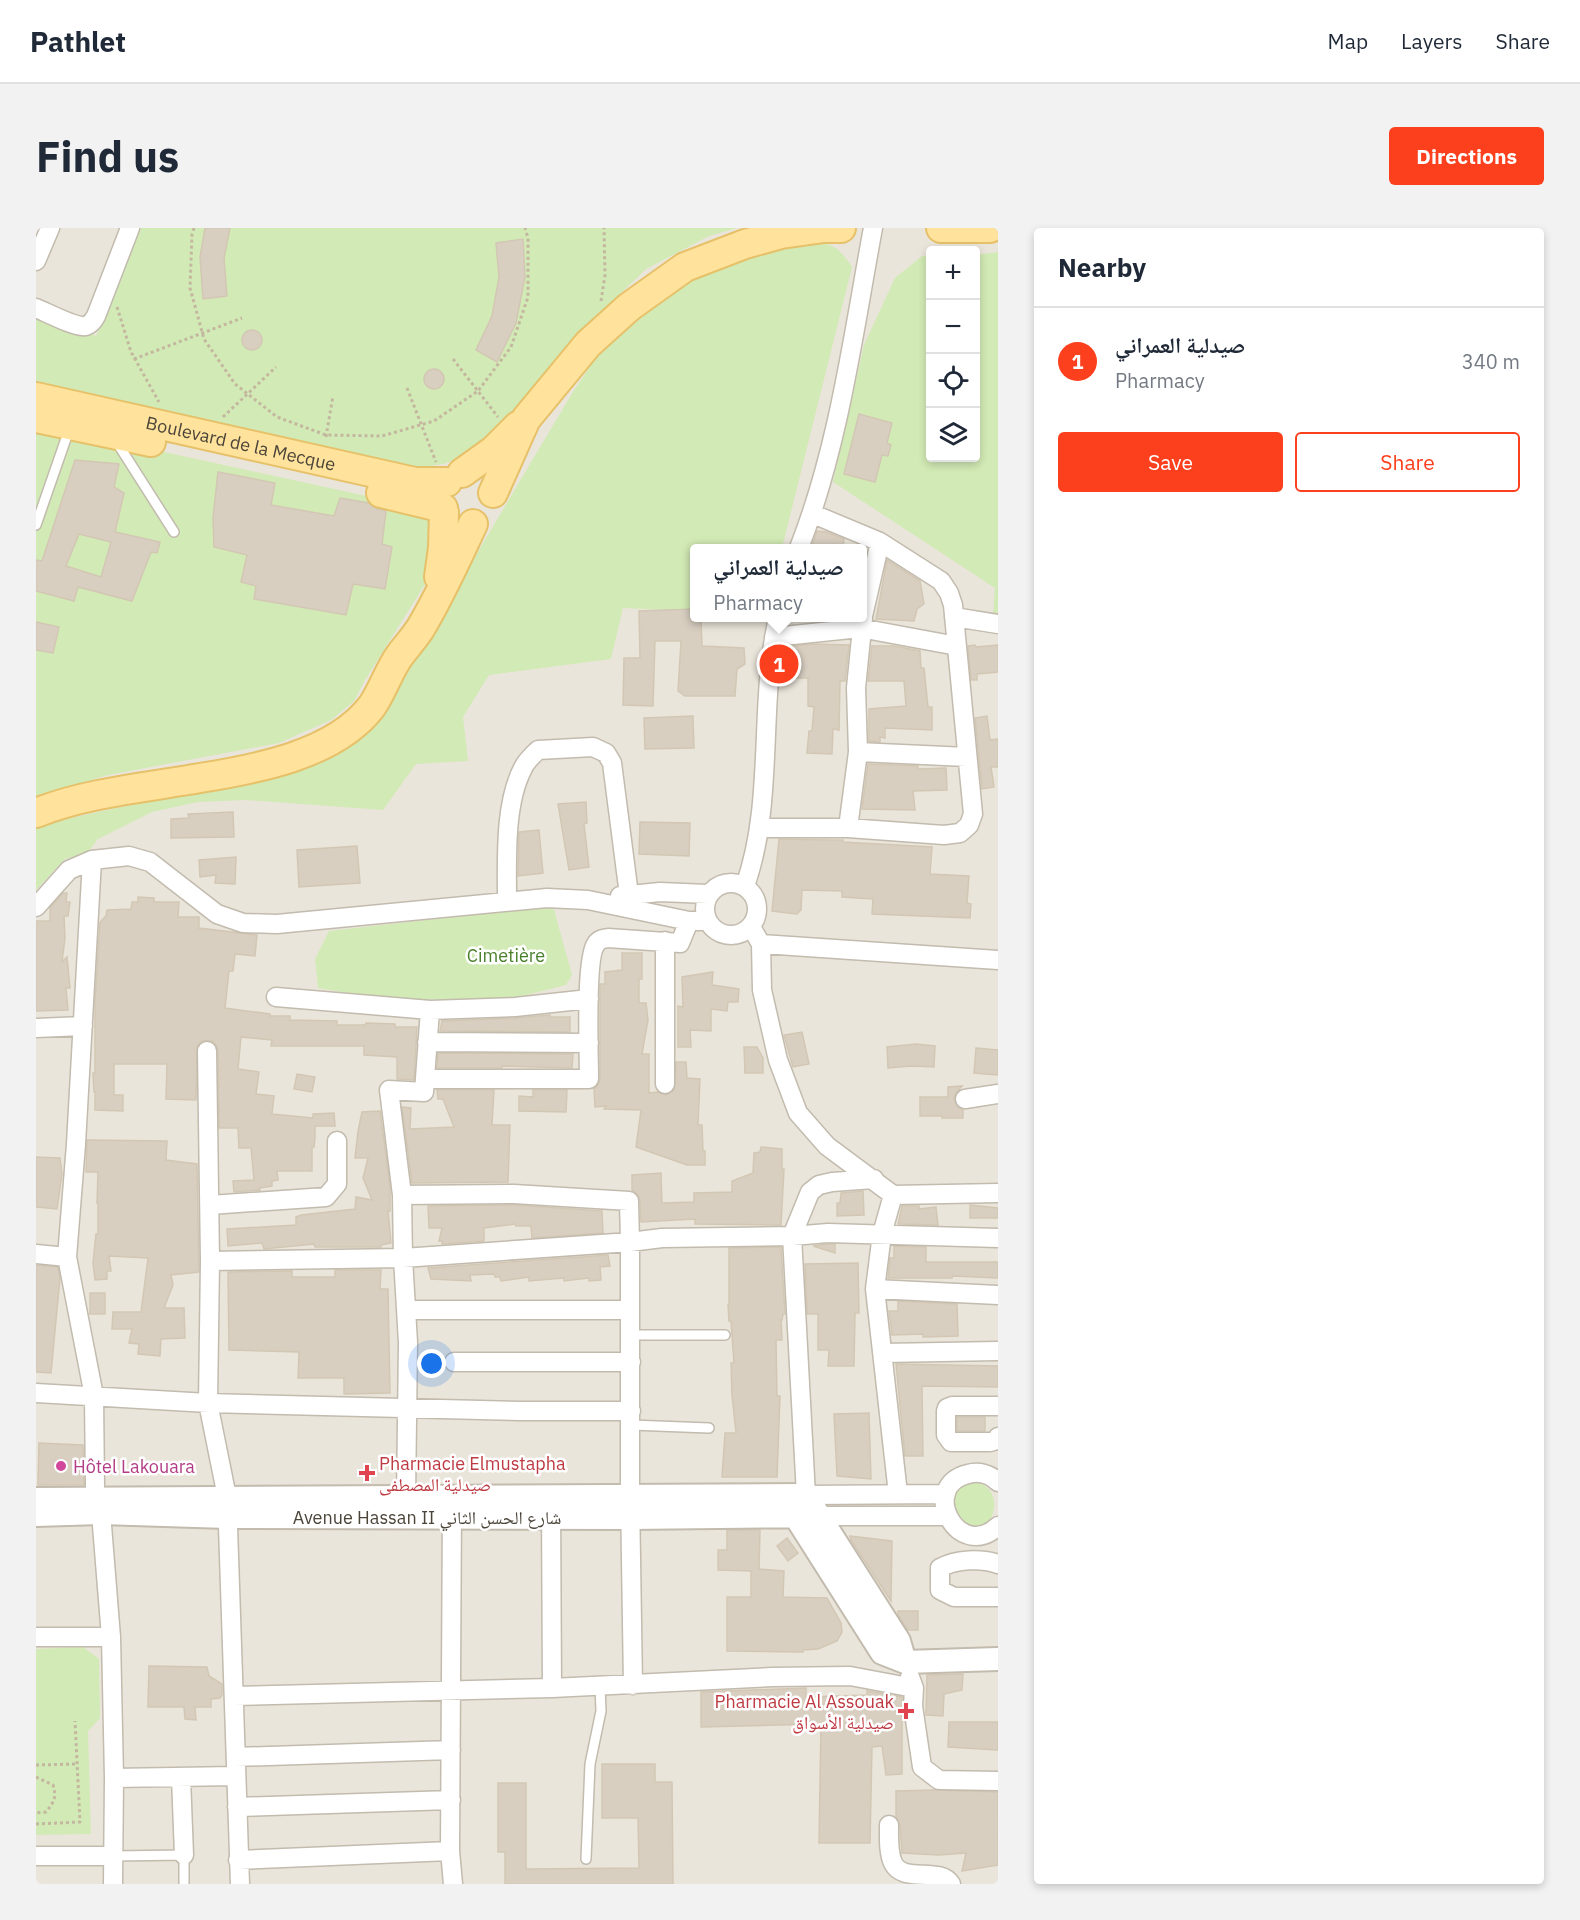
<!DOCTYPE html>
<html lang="en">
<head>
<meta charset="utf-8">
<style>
	:root { --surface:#fff; --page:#f2f2f3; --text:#1f2937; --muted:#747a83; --line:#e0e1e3; --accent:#fc3f1d }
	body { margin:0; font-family:"IBM Plex Sans","Noto Naskh Arabic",sans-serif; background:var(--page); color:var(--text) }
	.controls { position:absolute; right:18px; top:18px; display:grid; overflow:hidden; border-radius:6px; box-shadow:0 3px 9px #0003 }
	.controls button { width:54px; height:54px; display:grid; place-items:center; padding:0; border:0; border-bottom:2px solid var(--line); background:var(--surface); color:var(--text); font:30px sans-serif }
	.you { position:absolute; left:396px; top:1136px; width:21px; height:21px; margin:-15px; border:4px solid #fff; border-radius:50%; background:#1a73e8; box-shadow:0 0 0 9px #1a73e833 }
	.badge { display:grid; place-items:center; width:39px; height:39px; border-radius:50%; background:var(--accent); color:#fff; font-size:20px; font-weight:700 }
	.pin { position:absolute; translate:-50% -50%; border:3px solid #fff; box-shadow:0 2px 6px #0006 }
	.popup { position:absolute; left:654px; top:316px; width:177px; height:78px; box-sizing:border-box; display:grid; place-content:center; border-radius:6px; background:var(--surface); filter:drop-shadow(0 2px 4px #0005); font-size:20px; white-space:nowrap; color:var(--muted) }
	.popup b { font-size:22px; color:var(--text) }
	.popup::after { content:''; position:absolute; left:50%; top:100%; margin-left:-12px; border:12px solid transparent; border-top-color:var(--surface) }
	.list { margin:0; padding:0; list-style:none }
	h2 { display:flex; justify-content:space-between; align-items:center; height:78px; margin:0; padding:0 24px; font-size:26px }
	h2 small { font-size:20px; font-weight:400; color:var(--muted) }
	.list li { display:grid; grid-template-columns:39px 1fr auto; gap:18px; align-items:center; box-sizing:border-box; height:108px; padding:0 24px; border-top:2px solid var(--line) }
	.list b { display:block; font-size:22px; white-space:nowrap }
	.list p { margin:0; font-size:20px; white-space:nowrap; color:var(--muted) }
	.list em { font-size:20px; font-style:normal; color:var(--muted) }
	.actions { display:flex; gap:12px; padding:18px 24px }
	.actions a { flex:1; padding:14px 0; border:2px solid var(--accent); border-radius:6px; text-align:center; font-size:21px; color:var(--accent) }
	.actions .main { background:var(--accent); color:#fff }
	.icon { flex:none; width:33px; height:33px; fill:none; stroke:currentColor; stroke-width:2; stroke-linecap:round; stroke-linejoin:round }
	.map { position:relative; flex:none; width:962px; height:1656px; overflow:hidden; border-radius:6px }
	header { display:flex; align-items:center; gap:36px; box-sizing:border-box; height:84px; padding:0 30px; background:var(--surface); border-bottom:2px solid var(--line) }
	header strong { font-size:28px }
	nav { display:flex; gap:33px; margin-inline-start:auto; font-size:21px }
	.intro { display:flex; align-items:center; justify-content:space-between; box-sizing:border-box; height:144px; padding:0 36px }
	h1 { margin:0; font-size:42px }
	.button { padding:15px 27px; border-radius:6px; background:var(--accent); color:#fff; font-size:21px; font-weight:700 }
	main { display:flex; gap:36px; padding:0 36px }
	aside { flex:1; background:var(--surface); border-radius:6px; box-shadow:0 3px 9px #0003 }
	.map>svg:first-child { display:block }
</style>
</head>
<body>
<header>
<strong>Pathlet</strong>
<nav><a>Map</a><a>Layers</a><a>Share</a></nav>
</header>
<div class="intro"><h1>Find us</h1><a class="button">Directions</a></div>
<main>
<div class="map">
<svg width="962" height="1656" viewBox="0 0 962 1656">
	<rect width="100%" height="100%" fill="#f6f3ec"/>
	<!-- residential -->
	<path fill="#eae5da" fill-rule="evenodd" d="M0 0H962V1656H0ZM894 22H939V230H894ZM659 320H827V390H659Z"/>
	<!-- green -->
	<path fill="#d2eab5" d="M103 0H701L673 8 610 41 555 94 509 154 444 220 408 236 380 240 0 164V78L60 108Z
		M769 15C795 15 801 16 816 39L746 320H659V383L587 380 575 431 453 447 427 489 432 533 380 536 347 582 210 572 162 574 116 584 62 611 51 625 29 631 0 662V600L26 592 281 536 336 502 535 167 559 131 621 75 657 51 703 29Z
		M962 24V400L956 398 959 360 797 254 828 117 859 50 886 28H894V230H939L940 27Z
		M0 196 367 276 390 286 396 297 401 337 329 452 318 473 295 492 243 515 72 547 0 568Z
		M517 678 536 747 530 757 474 771 355 772 282 760 279 731 293 703Z
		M938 1253C962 1259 962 1281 951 1298L927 1299 914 1272C919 1261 927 1255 938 1253Z
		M47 1419 63 1431 64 1490 52 1503 55 1606 0 1607V1421Z"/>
	<!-- building -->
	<path fill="#d8cfc1" stroke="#d3c7b4" stroke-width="1.5" fill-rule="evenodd" d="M169 0H194L188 30 191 68 167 71 164 29Z
		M487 11 489 49 480 95 461 134 440 122 456 88 463 49 460 15Z
		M206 112a10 10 0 1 1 20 0a10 10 0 1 1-20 0Z
		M388 151a10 10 0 1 1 20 0a10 10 0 1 1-20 0Z
		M823 186 856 195 851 215 855 217 852 228 846 227 839 254 808 246Z
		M39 232 83 236 78 259 88 265 79 304 124 314 121 325 115 324 96 373 42 359 38 373 0 363V332L6 333ZM43 306 75 314 65 349 30 338Z
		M182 244 239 255 235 277 298 288 304 270 333 275 341 281 350 283 346 316 356 319 349 361 317 356 310 387 218 371 220 358 205 354 211 327 178 319 177 290Z
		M781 303 790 304 808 311 807 321H775Z
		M851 332 884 353 888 376 881 381 878 393 840 391Z
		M659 381V390H665L666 418 708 420 709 436 701 441 699 468H649L642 463 645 413H619L617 478 587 477 588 430H604L603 383Z
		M0 394 23 399 17 425 0 422Z
		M777 416 813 417 809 453H804L803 502 797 501 796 526 771 525 773 503H776L778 479 772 478V450H745L749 419Z
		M939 417 940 419 962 417V444L941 446V452H935L932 418Z
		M836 418H858L884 423 885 440H888L892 479H896V502L849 500V510L844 509V514L833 513V481L870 478 868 453H832Z
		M657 488 658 520 609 521 608 490Z
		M951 488 954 512 962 511V539H955L958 559 946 561 939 490Z
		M832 536 882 538V541L910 540 911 562 877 563 879 582 826 581Z
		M550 574 551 595 548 596 553 639 533 642 522 576Z
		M197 584 198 609 135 610V591L153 590 152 586Z
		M604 594 654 595 653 628 603 626Z
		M503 602 507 645 482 648 483 604Z
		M743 611 793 612H807V614L896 619 894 646 933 648 931 675 935 676 934 690 836 686 837 671 806 669V663L766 662 765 682 761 686 736 683Z
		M321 618 324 655 263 659 261 622Z
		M200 629 199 656 179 655 180 647 164 649 163 632Z
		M27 665H31L30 674H34L32 688H28L29 710 26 734 31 729 34 760H30L32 782 0 783V693H14V680Z
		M102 669 118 670V674H143L142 689H163V700L221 707 219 728 199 726 197 743H193L189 780 234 786V788H254V792L301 793V797H329L330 795 359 796V799H381L378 852 361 851V829L328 827V818H235L236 812 205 809 202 841 223 844 220 866 238 868 236 886 277 890V886L298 885 299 898H279V910L278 919H276V943H241L242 952 236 953V958L223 960 224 962 198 964 197 953 218 952 215 920H203L202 900H183L182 823 180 817 176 813H166L161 818 160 872 130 871 131 836H78V867H87V883L59 882V864H58L57 845H59V773L64 694 70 688 71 682 95 681 96 674H102Z
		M586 725H606V751H603V775H610L612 792 606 826H613V865L622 864 630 867 638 862 640 834H650L651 850 664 851 662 897H666L667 923H669V937H651L600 919 605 882 568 881 570 878 559 879 558 861 562 857 564 851V756H569V744L586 742Z
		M677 744 676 757 703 761 702 774H692L691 783 675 781V803L654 802 655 819H642V778L647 779 646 749Z
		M514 787V789H534V804L404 803 406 793 479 790Z
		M766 804 773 836 757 839 748 807Z
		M880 816 899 818 898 839 875 838 852 840 851 819Z
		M708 819H721L727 830V845H709Z
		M940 820 962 822V847L938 845Z
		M402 825 537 826 536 840 466 838V840H401Z
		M261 846 279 849 276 864 258 861Z
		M926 858 919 866 918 872 921 878 927 882V890H906V888H884V869H912V859Z
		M401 862H458L456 897H474L472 954 376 955 366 879 375 880 374 901 418 899 407 871H402Z
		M497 862H531L530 884 483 883V868L497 869Z
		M344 883 354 958V983H352L355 1015 345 1017V1019H279L278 1016 228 1021 226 1015 192 1018 191 1001 260 997V989L265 987 319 981 320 969 336 972 327 950 332 930H319L322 903 326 884Z
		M51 912 131 913 130 932 161 936 163 1044 135 1047 137 1057 128 1080H148L149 1110 125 1111 124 1128 102 1126 103 1116 93 1115 96 1101H76L77 1084H105L112 1030 73 1028 75 1043H71V1051L59 1052 57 1035 60 1006H62V975H61L62 944H50Z
		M725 919 746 921V941H748L745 997 659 996V991L605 994 604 972 602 967 596 962V947L625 945 626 975 658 974V965L696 964V953L717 945 718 925 724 924Z
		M0 929 24 930 26 946 21 981 0 979Z
		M827 963 828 987 801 988V975H804L805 965Z
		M478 977 566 983 567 1005 496 1010 495 998H480L479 996 448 1000V1013L406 1016V1013H403L406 1000H393L392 978Z
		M934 977 962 980V990H934Z
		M866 978H883V981L900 979 902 997 862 996Z
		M799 1016V1025L777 1018 792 1016Z
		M858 1018 890 1019V1034H962V1050L916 1048V1050H852L854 1030H858Z
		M745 1019 749 1086H747L746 1092H745L746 1112H740L741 1168H744L741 1249H686L689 1205H700L696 1167 695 1135H698L695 1093H693L692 1077H693V1020Z
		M572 1027 574 1038 564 1039 565 1052 553 1053V1050L528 1053V1050L493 1053V1049L465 1053 464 1049H459L458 1046 434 1047 435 1053 395 1051 392 1040Z
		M822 1035 823 1085H819L818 1138H792L793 1122H782V1086H771L769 1036Z
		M0 1037 22 1039 24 1050 15 1145 0 1144Z
		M299 1042H345L344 1061H352L354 1165 308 1166V1150H262L263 1124 193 1122 192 1044 256 1043V1049H299Z
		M54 1065H69V1086H54Z
		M862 1073 921 1076 922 1108 887 1109V1106L856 1107 853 1083H862Z
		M860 1136 962 1138V1159L886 1158 887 1228H869Z
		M833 1185 835 1251 801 1248 798 1186Z
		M921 1189H949V1203H921Z
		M3 1215 47 1217 48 1257H2Z
		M691 1302H724L723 1341 748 1343 747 1369 791 1370 805 1395 806 1404 801 1413 782 1421 767 1422V1424L691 1423V1369H715V1343L682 1342V1322H691Z
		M814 1308 856 1313 855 1373 815 1312Z
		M751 1310 762 1325 752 1333 741 1318Z
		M862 1383H882V1402H872L862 1387Z
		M113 1438 171 1439 173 1448 186 1456V1467L184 1470 175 1471V1479H159L160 1492 149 1491 148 1479H112Z
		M927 1446 926 1462 908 1466 907 1488 890 1487 891 1447Z
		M770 1460V1469L831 1467V1463L866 1469V1546L850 1547 846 1518 836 1519 834 1615H783L785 1496 665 1499V1464Z
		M913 1494H962V1522L912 1519Z
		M566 1536H619V1554H636L637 1656H469V1624H462V1555H490V1641L603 1640 602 1590H566Z
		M899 1562 962 1564V1637L926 1643 930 1625 903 1627 866 1625 864 1597 860 1589V1563Z"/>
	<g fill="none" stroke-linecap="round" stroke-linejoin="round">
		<!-- service casing -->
		<g stroke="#c2bbae" stroke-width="12">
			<path id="service" d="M80 213 138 304
				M0 297 34 199
				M595 1107H689
				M595 1197 673 1200
				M77 1628 148 1627V1656
				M550 1631 554 1536 565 1483 564 1458"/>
		</g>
		<!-- minor casing -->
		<g stroke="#c2bbae" stroke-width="21">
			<path id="minor" d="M0 33 14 0
				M0 80C10 84 40 100 50 98 55 96 58 92 60 88L94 0
				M763 320C803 218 817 107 837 0
				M827 388 844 314
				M918 389 962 396
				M738 409 824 400 921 418
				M822 524 931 529
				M723 600H812L908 607 924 605 933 597 937 586 917 377 913 365 905 353 844 314 777 286
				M812 600 822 524 820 460 827 390
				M56 632 40 916 31 1029 58 1168 59 1260 65 1285 75 1409 78 1550 77 1656
				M669 681a26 26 0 1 1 52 0a26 26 0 1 1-52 0Z
				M709 658C739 573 722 477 742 390
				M584 668 624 664 672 666
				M471 672C471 632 468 576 487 540 490 533 497 527 502 522L557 519 570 525 576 535 593 667
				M0 679 33 642 56 632 93 628 114 634 181 686 207 695 241 696 511 670 552 672 653 693H671
				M715 699 725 716 726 762 742 832 762 885 791 918 857 967 846 1006 839 1061 862 1266
				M629 713V856
				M725 716 962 732
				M240 769 394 782
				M0 800 47 798
				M391 814 553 815
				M171 823 174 1033
				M390 851H553C553 828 549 730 560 716 563 711 567 711 572 710L644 715 653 693
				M929 871 962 866
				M838 951 796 954 783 957 774 964 756 1008 770 1267 910 1266
				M366 967 478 966 593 973 594 1014 367 1030 372 1115 370 1269
				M857 967 962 965
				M174 977 290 969 301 956V913
				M0 1026 31 1029
				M839 1061 962 1067
				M372 1082H594
				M847 1125 962 1123
				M418 1134H595
				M0 1165 172 1175 484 1183H595
				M962 1178H916L911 1180 910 1183V1207L915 1214H954L961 1212 962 1209
				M962 1254C954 1246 943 1243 932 1246 882 1258 922 1335 962 1298
				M416 1277 414 1623 417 1656
				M515 1277 516 1460
				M783 1288H911
				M962 1336C945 1330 920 1331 904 1340V1362L918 1369H962
				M0 1409H75
				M874 1449 878 1460 877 1478 886 1539 903 1552 962 1553
				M597 1457 594 1268V1014L626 1010 756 1008 792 1005 962 1010
				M198 1468 516 1460 736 1449 814 1448 878 1460
				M200 1529 415 1522
				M145 1549 148 1627
				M78 1550 199 1548
				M201 1579 415 1572
				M853 1597C853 1608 852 1624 857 1635 867 1656 904 1638 915 1656
				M0 1628H77
				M202 1632 414 1623
				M204 1656 191 1269 172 1175 174 1033 367 1030 366 967 353 862 388 864 394 782 479 779 553 771"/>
		</g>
		<!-- tertiary casing -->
		<g stroke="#c2bbae" stroke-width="26">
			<path id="tertiary" d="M0 1271 770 1267 863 1413 869 1434
				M754 1277 759 1288 846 1425 869 1434 962 1431
				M0 1287 65 1285 191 1289 594 1290 783 1288"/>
		</g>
		<!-- primary casing -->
		<g stroke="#e6c16a" stroke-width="32">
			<g id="primary">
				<path d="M905 0H954"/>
				<path id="s1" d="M0 169 379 254H411"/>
				<path d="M0 190 115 214"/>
				<path d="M426 245 458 222 482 198"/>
				<path d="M345 265 407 280"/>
				<path d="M457 265 490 191 552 116 593 79 649 39 709 16 745 6 788 0H805"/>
				<path d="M403 349 407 320 408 284"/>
				<path d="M0 585C49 565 112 559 164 550 220 541 299 527 336 478 347 462 353 442 364 427 371 418 378 410 384 401 404 368 420 332 437 296"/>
			</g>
		</g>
		<!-- path -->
		<path stroke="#c4b79f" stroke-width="3" stroke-dasharray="3 3" stroke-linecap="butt" d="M158 0 156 6 154 60 168 111 199 156 241 189 290 207 346 208 398 193 442 163 475 119 492 69V10L489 0
			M565 73 569 47 568 0
			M81 79 95 124 123 174
			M98 131 206 90
			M417 131 462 189
			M371 160 400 234
			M187 189 240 139
			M290 209 297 168
			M0 1537 41 1536
			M0 1549 17 1557C21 1569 18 1574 10 1584L0 1585
			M0 1596 44 1594 39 1493"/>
		<!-- service -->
		<use href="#service" stroke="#fff" stroke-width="9"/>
		<!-- minor -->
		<use href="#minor" stroke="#fff" stroke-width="18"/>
		<!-- tertiary -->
		<use href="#tertiary" stroke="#fff" stroke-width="22"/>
		<!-- primary -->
		<use href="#primary" stroke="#ffe39c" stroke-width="28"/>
	</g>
	<!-- markers -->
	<circle fill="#d1479c" stroke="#fff" stroke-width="2" cx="25" cy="1238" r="6"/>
	<g fill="#e0444e" stroke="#fff" stroke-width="2">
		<path d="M328 1236h6v6h6v6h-6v6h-6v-6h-6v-6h6z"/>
		<path d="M867 1474h6v6h6v6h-6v6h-6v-6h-6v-6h6z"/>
	</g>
	<g text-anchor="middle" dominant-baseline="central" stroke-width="5" stroke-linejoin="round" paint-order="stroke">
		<!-- street labels -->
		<g font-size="18" fill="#4b4439" stroke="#fff">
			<text stroke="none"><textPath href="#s1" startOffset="210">Boulevard de la Mecque</textPath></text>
			<text x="391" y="1289">Avenue Hassan II شارع الحسن الثاني</text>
		</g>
		<!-- park labels -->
		<g font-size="18" fill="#4a7f2a" stroke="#fff">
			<text x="470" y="727">Cimetière</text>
		</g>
		<!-- health labels -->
		<g font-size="18" fill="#be3a42" stroke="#fff" text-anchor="start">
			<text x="343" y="1235">Pharmacie Elmustapha<tspan x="343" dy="21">صيدلية المصطفى</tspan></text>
			<text x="858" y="1473" text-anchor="end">Pharmacie Al Assouak<tspan x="858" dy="21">صيدلية الأسواق</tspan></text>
		</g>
		<!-- hotel labels -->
		<g font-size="18" fill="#b23c85" stroke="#fff" text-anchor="start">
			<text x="37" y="1238">Hôtel Lakouara</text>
		</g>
	</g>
</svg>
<div class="controls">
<button>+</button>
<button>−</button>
<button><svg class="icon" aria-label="locate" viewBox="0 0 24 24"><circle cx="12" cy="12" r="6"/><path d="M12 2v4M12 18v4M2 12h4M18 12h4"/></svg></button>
<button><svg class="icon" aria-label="layers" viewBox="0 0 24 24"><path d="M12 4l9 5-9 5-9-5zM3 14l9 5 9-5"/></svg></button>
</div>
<div class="you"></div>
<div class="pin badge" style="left:743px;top:436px">1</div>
<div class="popup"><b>صيدلية العمراني</b>Pharmacy</div>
</div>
<aside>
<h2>Nearby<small></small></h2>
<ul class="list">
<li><span class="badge">1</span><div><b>صيدلية العمراني</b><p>Pharmacy</p></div><em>340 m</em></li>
</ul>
<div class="actions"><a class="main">Save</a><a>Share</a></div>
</aside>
</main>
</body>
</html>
